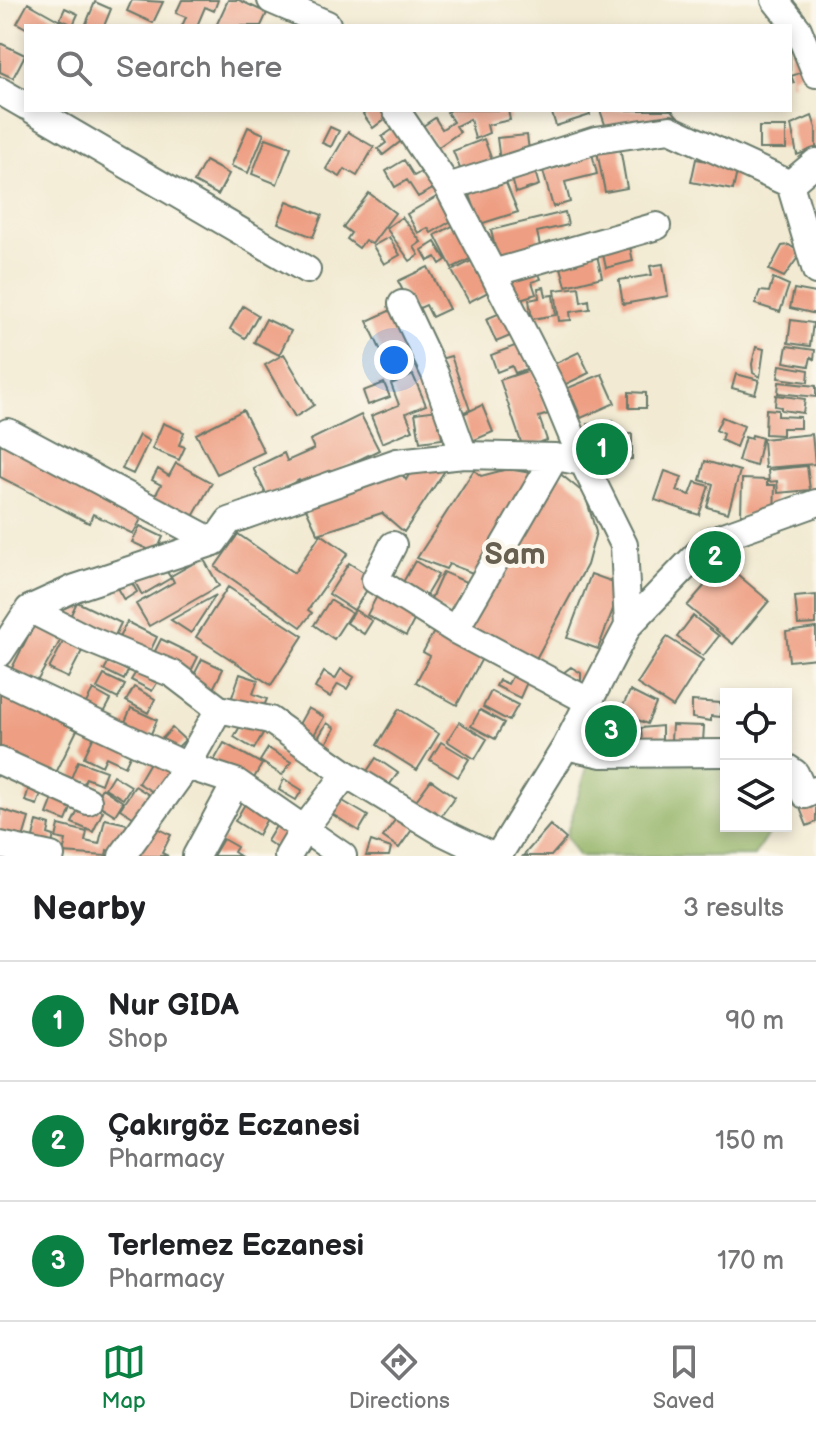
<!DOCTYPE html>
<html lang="en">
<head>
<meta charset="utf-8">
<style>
	:root { --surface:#fff; --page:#f6f6f6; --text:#202124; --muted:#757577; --line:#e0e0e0; --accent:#0b8043 }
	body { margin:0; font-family:"Balsamiq Sans",sans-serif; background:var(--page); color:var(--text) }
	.controls { position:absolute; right:24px; bottom:24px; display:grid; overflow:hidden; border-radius:0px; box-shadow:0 4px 12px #0003 }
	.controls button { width:72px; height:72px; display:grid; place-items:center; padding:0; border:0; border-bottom:2px solid var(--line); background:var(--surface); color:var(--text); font:40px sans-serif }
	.you { position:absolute; left:394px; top:360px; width:28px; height:28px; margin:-20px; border:6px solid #fff; border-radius:50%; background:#1a73e8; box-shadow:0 0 0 12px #1a73e833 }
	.badge { display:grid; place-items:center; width:52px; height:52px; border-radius:50%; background:var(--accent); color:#fff; font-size:26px; font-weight:700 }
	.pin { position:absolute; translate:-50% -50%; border:4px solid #fff; box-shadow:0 2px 8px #0006 }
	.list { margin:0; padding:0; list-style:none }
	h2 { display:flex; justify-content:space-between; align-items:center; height:104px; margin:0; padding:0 32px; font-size:34px }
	h2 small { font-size:26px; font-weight:400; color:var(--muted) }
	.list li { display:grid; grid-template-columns:52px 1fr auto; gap:24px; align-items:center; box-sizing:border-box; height:120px; padding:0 32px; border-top:2px solid var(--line) }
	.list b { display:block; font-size:30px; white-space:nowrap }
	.list p { margin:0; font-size:26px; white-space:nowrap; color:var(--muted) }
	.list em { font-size:26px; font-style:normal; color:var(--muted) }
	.icon { flex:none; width:44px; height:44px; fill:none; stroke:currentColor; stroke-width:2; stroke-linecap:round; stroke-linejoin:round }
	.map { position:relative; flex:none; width:816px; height:856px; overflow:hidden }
	.search { position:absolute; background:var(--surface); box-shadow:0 4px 12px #0003; left:24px; right:24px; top:24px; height:88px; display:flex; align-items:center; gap:20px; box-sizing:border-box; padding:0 28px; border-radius:0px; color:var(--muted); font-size:30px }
	.sheet { height:464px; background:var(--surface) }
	nav { display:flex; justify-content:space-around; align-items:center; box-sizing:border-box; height:112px; border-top:2px solid var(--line); background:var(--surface); font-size:22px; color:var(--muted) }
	nav a { display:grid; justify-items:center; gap:4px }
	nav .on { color:var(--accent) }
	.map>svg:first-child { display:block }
</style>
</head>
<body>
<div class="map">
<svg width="816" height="856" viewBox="0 0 816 856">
	<rect width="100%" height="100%" fill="#fbf7ec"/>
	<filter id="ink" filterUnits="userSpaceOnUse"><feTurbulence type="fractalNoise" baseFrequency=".0125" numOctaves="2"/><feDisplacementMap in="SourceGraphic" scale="16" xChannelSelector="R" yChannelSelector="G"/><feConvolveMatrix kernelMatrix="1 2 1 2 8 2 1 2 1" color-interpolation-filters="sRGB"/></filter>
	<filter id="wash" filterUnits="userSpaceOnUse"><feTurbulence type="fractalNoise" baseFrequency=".006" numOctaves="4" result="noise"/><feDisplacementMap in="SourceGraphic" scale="32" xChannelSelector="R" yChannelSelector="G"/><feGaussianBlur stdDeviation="1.8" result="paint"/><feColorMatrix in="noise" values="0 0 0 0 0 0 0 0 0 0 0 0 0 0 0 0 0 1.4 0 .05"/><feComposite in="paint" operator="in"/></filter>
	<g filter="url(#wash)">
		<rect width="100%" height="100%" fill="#f2ead2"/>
		<!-- forest -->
		<path fill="#92b265" stroke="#58784c" stroke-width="2" d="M589 761 726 765V826H773L754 856H578L566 836Z"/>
		<g id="blocks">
			<!-- building -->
			<path fill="#ee9f83" d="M132 0 163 2 153 23 127 11Z
				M182 0H218L214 11 205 7 197 26H182L186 17 176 13Z
				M228 0H239L267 13 261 26H216Z
				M95 2 111 9 104 26H85Z
				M28 3 60 21 57 26 26 28 17 23Z
				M65 8 78 14 73 25 60 19Z
				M0 43 25 55 13 78 0 72Z
				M799 45 809 70 791 76 794 83 790 84V49Z
				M367 110H380L386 118 373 128 363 114Z
				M450 110H508L510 120 487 125 489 133 475 139 470 119 456 126 460 132 437 148 423 126 435 118 442 129 453 122 447 112Z
				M551 110H589L590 115 556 126Z
				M600 110H672L678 117 609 136Z
				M812 116 816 128V148L797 155 791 125Z
				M400 124 409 135 383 155 378 149 386 143 382 137Z
				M248 127 264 134 248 173 231 166Z
				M330 127 339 131 331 147 322 143Z
				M759 127H786V149H759Z
				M348 132 374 147 357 176 345 169 340 177 326 169Z
				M527 135 530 158 500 161 497 138Z
				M266 138 291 147 277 184 252 174Z
				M484 139 495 168 461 171 453 151Z
				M619 142 627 188 605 192 596 146Z
				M591 149 597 174 565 182 570 202 553 207 543 171 569 164 567 156Z
				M696 159 738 167 733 190 691 182Z
				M404 160 414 176 428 168 438 186 418 197 407 180 395 187 386 171Z
				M205 161 229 174 218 195 194 182Z
				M534 168 539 185 516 193 511 175Z
				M504 178 518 212 480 224 468 189Z
				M369 193 395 213 372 244 365 240 359 248 347 239 351 233 343 227Z
				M438 196 453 220 431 233 428 228 418 233 407 214Z
				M287 201 322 215 313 237 278 223Z
				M565 212 568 225 537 232 542 255 499 265 491 230Z
				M402 217 421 242 414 247 419 255 410 261 386 228Z
				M456 224 474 257 452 268 435 235Z
				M389 237 400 255 384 264 373 246Z
				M628 238 633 261 606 268 601 245Z
				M435 242 446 260 440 264 436 257 428 261 422 250Z
				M789 245 801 253 784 277 769 270 782 246Z
				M596 251 602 277 566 286 559 260Z
				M473 260 490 291 469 302 452 271Z
				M663 264 668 296 623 304 619 280 652 275 650 266Z
				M428 267 449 309 432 317 426 305 413 311 398 281Z
				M537 269 541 279 532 282 536 294 517 300 510 278Z
				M773 278 789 285 780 312 755 304 760 291 769 292Z
				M544 287 546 296 553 295 556 315 532 319 529 300 539 298 538 288Z
				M579 287 581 302 589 300 590 309 570 312 571 320 559 321 555 290Z
				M794 289 816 293V314L790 308Z
				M243 306 258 315 245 338 230 329Z
				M400 306 420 349 387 364 367 321Z
				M505 311 515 334 496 342 486 319Z
				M266 319 291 331 279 355 254 342Z
				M791 320 813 323 810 346 788 343Z
				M520 344 529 368 515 373 512 366 497 372 491 355Z
				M787 346 815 350 814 359 811 357 809 366 784 362Z
				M756 347 764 349 760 377 753 373 752 364Z
				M579 352 589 373 564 385 554 364Z
				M284 354 314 405 295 417 265 365Z
				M451 356 470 410 457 414 437 360Z
				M780 365 809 370 808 382 778 378Z
				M533 369 548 414 539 417 547 440 523 448 500 380Z
				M602 374 615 403 581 418 568 388Z
				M736 374 759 380 755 394 732 388Z
				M413 375 426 405 406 413 413 430 382 443 371 416 399 405 391 384Z
				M779 382 816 386V397L778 393Z
				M384 383 390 397 368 405 363 391Z
				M629 392 646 393V408H629Z
				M776 395 805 399 803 413 781 410V407L775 406Z
				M482 405 493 432 472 441 461 415Z
				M766 409 778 410V416L800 417V428H782V435L765 434Z
				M243 410 264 452 217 474 196 434Z
				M438 410 442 439 420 442 415 413Z
				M361 415 379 450 331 473 305 493 299 480 267 496 253 468 284 453 287 461 314 449 310 440Z
				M722 417 744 426 736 447 721 440 723 434 716 430Z
				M613 421 618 457 593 460 588 424Z
				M163 423 184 432 179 445 185 447 179 460 152 449Z
				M621 434H632V459L621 460Z
				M812 434 815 464 765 468 763 439Z
				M0 435 146 510 133 534 93 514 89 523 0 477Z
				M139 435 149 441 133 474 122 469Z
				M752 435 762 438 756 466 738 461 745 437 751 439Z
				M705 461 740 471 728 513 707 507 713 484 700 480Z
				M176 463 212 483 190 522 152 501 161 485 152 480 158 469 169 476Z
				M415 464 446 469 404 532 382 513 318 534 303 502 398 469 406 480Z
				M807 466 810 490 778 493 777 481 769 482 768 470Z
				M508 469 536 474 478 575 449 564 446 569 417 558 474 470 481 476Z
				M665 471 682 477 677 491 690 495 695 482 709 486 699 515 655 500Z
				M558 472 585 494 596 532 587 565 532 666 466 626Z
				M742 479 767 480V485H775L774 516 741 515Z
				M140 526 163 537 156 553 132 542Z
				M238 534 294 573 321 534 348 553 308 610 312 613 301 627 215 567Z
				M203 558 219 586 149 626 136 604 174 582 171 576Z
				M415 561 438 575 421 604 398 591Z
				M349 563 374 579 354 610 329 594Z
				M724 563 769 601 733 644 687 606Z
				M163 566 171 578 142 595 135 582Z
				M443 572 466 582 452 614 429 603Z
				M591 574 622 585 598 649 567 638Z
				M131 581 137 592 124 600 117 588Z
				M228 587 303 636 271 685 196 637Z
				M380 590 419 611 406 636 367 615Z
				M216 595 191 633 171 620Z
				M816 595V624L798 625 795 597Z
				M330 600 351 613 334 639 314 625Z
				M77 602 121 623 110 646 66 625Z
				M355 610 372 621 364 634 347 623Z
				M693 616 719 636 703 656 677 637Z
				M35 622 63 636 36 683 11 670Z
				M127 622 157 637 146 660 115 645Z
				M438 624 486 651 457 705 416 682 430 656 423 652Z
				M816 628V658L789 661 786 632Z
				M667 637 703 660 673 707 637 684Z
				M65 638 84 647 68 678 49 669Z
				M161 639 198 657 188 677 151 659Z
				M202 659 223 669 212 691 191 681Z
				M109 661 128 671 124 680 104 670Z
				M571 667 581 673V682L563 673Z
				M341 669 354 677 347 689 338 684 330 697 315 688 324 672 335 679Z
				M136 672 157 683 152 691 131 680Z
				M514 673 528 680 520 698 496 686 499 680 508 684Z
				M240 674 258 680 253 694 267 699 262 711 231 700Z
				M104 675 125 685 118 699 97 688Z
				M134 687 155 699 148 713 126 701Z
				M93 690 111 700 99 722 81 712Z
				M491 691 518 705 509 721 483 707Z
				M630 691 656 704 647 724 620 712Z
				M0 692 77 730 54 777 0 751Z
				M692 701 721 703V717L711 716V721L692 718Z
				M131 708 157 720 147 743 121 731Z
				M308 708 324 717 309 744 293 735Z
				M399 709 439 734 417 770 377 745Z
				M480 710 504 723 495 739 471 726Z
				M246 716 266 728 254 749 234 737Z
				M459 722 487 739 475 759 447 741Z
				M327 723 335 728 321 753 312 748Z
				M672 725 704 726 703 742 671 740Z
				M610 726H627L626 752H610Z
				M662 726V740L642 741 641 728Z
				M172 728 185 740 174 751 161 740Z
				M96 732 133 749 125 766 106 757 102 766 84 757Z
				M441 742 469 759 458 777 430 760Z
				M224 743 262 764 254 778 250 775 248 779 211 766Z
				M268 748 291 762 282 775 260 761Z
				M376 758 398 773 382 795 361 780Z
				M152 759 177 774 163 798 138 783Z
				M78 761 106 771 101 784 86 778 81 791 68 786Z
				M113 775 131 786 123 799 105 788Z
				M284 779 302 790 296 800 279 790Z
				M431 780 455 797 435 824 411 807Z
				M30 784 43 788 37 805 25 801Z
				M135 786 151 796 136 819 120 809Z
				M102 788 123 802 115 815 94 802Z
				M55 794 74 801 66 821 47 814Z
				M341 800 368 816 359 831 332 814Z
				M82 802 103 811 93 832 72 823Z
				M816 802V822L807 826 800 808Z
				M245 804 268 817 258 835 235 821Z
				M0 809 29 818 20 848 0 842Z
				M400 813 416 824 399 848 383 837Z
				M105 819 127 824 120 854 107 850 106 856 63 853 66 840 56 838 59 825 87 832 85 841 99 844Z
				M37 821 50 825 48 834 54 836 50 851 31 846Z
				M278 823 295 834 284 852 267 841Z
				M149 824 171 835 162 853 168 856H133Z
				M550 825 566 839 551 856H523Z
				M223 839 237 847 234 852 240 856H213Z
				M371 841 391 848 389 856H366Z"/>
		</g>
	</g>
	<g filter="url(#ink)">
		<use href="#blocks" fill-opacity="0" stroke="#697a6b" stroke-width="2"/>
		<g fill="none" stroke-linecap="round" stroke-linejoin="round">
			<!-- minor casing -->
			<g stroke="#697a6b" stroke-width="30">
				<path id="minor" d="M271 0 327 24
					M775 0 798 29 816 74
					M0 91 26 106
					M33 110 307 270
					M396 110 448 187 493 273 553 390 583 462 624 545 628 626 566 746 498 856
					M790 184 816 271
					M448 187 596 140 670 129 790 184 816 162
					M493 273 657 226
					M402 304 435 374 464 455
					M8 432 214 542
					M393 545 375 580 455 630 588 701
					M29 609 88 639 173 674 219 709
					M628 626 710 541 816 503
					M455 630 555 457
					M0 653 29 609 75 588 214 542 229 521 397 462 464 455 555 457 583 462
					M0 678 187 766 236 782 343 856
					M566 746 602 754 726 753
					M0 761 88 801
					M786 767 795 773 805 795 816 790
					M0 845 51 856
					M122 856 187 766 219 709 270 720 346 774 440 831 492 856
					M196 856 236 782
					M288 856 304 829 346 774"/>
			</g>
			<!-- minor -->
			<use href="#minor" stroke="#fff" stroke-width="26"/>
		</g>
	</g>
	<g text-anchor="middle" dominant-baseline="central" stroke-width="8" stroke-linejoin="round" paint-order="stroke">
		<!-- quarter labels -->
		<g font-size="30" font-weight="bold" fill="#675f50" stroke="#fbf7ec">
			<text x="515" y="555">Sam</text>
		</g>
	</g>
</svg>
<div class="controls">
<button><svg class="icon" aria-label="locate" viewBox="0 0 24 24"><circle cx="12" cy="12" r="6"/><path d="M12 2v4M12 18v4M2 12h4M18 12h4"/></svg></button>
<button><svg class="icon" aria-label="layers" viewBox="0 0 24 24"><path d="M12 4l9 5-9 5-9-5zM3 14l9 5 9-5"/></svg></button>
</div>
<div class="you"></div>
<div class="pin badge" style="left:602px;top:449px">1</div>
<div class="pin badge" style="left:715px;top:557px">2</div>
<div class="pin badge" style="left:611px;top:731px">3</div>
<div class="search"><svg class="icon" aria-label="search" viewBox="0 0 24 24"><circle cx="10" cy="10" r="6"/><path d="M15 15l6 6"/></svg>Search here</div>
</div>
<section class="sheet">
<h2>Nearby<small>3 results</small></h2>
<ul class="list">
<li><span class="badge">1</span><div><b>Nur GIDA</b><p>Shop</p></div><em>90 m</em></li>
<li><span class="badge">2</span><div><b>Çakırgöz Eczanesi</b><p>Pharmacy</p></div><em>150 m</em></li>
<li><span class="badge">3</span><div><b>Terlemez Eczanesi</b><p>Pharmacy</p></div><em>170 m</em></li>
</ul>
</section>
<nav>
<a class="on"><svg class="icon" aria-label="map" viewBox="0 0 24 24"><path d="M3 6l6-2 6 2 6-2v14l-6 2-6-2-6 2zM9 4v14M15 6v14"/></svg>Map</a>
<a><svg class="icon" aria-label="directions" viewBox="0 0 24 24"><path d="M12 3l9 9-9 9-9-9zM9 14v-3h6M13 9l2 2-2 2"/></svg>Directions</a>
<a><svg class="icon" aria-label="saved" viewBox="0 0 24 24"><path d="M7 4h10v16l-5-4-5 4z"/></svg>Saved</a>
</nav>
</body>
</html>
